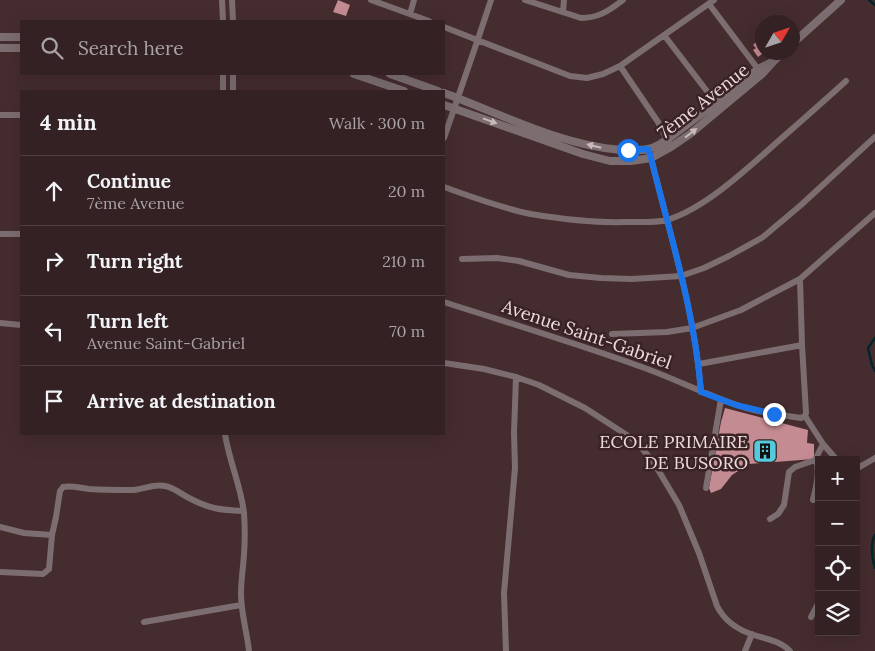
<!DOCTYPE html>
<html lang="en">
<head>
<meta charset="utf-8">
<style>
	:root { --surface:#342123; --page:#3c292b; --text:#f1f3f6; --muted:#a9a3a6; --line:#4e3e41 }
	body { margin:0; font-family:Lora,serif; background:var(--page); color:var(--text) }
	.controls { position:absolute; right:15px; bottom:15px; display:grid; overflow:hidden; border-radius:0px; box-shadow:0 5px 20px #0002 }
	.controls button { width:45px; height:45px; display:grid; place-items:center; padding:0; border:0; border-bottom:1px solid var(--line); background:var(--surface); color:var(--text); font:25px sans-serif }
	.compass { position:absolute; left:755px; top:15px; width:45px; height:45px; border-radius:50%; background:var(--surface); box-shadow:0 5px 20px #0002; rotate:51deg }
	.stop { position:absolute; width:15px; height:15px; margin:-11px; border:4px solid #1a73e8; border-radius:50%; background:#fff }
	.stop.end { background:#1a73e8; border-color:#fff; box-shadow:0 1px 5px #0008 }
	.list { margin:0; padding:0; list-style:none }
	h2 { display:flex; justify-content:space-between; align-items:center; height:65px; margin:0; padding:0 20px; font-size:21px }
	h2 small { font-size:16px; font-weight:400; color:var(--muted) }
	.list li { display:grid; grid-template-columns:32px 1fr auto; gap:15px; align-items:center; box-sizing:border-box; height:70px; padding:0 20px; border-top:1px solid var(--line) }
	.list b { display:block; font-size:19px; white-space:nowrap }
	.list p { margin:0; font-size:16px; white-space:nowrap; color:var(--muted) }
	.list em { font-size:16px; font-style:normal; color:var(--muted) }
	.icon { flex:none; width:28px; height:28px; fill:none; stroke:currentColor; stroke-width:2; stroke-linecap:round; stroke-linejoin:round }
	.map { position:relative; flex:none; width:875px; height:651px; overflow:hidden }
	.search { position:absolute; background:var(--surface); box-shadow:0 5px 20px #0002; left:20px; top:20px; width:425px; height:55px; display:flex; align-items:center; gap:12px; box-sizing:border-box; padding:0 18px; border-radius:0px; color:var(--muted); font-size:19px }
	.panel { position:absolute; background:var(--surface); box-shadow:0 5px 20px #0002; left:20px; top:90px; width:425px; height:345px; border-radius:0px }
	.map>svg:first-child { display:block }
</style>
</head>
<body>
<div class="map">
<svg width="875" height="651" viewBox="0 0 875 651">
	<rect width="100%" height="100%" fill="#452c2f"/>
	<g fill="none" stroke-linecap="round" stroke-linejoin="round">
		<!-- stream -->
		<path stroke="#01272c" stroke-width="2.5" d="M869 0 875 5
			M875 338 868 348 872 365 875 371
			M875 535C870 543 872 559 875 568"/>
	</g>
	<!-- building -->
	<path fill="#c48b92" d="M338 0 350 5 346 16 333 12Z
		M762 37V54L758 57 753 50 756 48 753 45Z
		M725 408 808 430 807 443 814 444V459L749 464 732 475 721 489 711 493 709 488 721 422Z"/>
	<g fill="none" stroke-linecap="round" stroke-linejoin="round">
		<!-- minor -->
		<path stroke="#7c6e70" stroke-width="6" d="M222 0 223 21
			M232 0 233 21
			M371 0 429 21
			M525 0 581 18C598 18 609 11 623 0
			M709 4 761 73
			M563 12 564 0
			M410 14 414 0
			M444 27 570 76 587 78 603 74 620 66 714 0
			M664 35 716 103
			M620 66 658 122 669 143
			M223 74V91
			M233 91V74
			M0 115H21
			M444 138 478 39 491 0
			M647 149 651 158C670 235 695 312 701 392
			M444 187C472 197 501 208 531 214 561 219 594 223 625 222 639 222 654 223 667 220 704 209 746 170 775 144 799 123 823 102 846 81
			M0 234H21
			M462 259 497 258 519 261 569 275 601 278 632 279 681 276 704 268 729 256 763 237 801 205 875 137
			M800 279 802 345 806 413 805 416 823 444 837 460
			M444 302C509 323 575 343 639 366 671 377 702 393 734 404 755 412 779 415 801 418L805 416
			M0 323 21 325
			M612 334 667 332 692 328 741 310 800 279 875 213
			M444 363 484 369 516 377 539 385 585 408 636 441 654 463 679 505 699 553 717 606C724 620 738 630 754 635 767 639 780 641 790 651
			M699 364 802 345
			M225 434C229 461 241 486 244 513 245 527 245 541 244 555 243 568 241 581 241 594 241 613 247 632 249 651
			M856 469 875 458
			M706 488 721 399
			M813 500C816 486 820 474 816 459
			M770 519 778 514 784 505 789 472 795 467 815 460 823 444
			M0 527 24 533 52 535 56 517 60 491 63 487C71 485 80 488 89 489 103 490 117 490 131 490 143 490 154 483 165 486 173 487 181 494 189 498 210 509 220 510 243 511
			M0 572 43 574 49 569 52 535
			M811 617 819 602
			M144 622 241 605
			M506 651 504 593 515 468 514 433 516 377
			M745 651 752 634"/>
		<!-- tertiary -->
		<path stroke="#7c6e70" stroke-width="8" d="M0 37H21
			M792 44 841 0
			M0 48H21
			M354 74 404 91
			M390 74 438 91
			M444 93C501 114 560 145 621 150 629 150 640 151 648 149 660 147 670 137 680 130 707 110 733 90 758 69L770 63
			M444 105 583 154 610 161H631L651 158 671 147 690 134 762 74 772 63 783 52"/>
	</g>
	<!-- one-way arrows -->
	<defs><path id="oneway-solid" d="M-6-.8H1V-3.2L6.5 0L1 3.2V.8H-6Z" transform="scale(1.25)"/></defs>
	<g fill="#cababc">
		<use href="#oneway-solid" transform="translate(490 121) rotate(20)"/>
		<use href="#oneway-solid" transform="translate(691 133) rotate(-38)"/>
		<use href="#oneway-solid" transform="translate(594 146) rotate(-166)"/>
	</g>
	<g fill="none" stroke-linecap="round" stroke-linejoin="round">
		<!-- route -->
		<path stroke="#1a73e8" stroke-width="6" d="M628 150 648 149 651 158C670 235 695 312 701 392L736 405 774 414"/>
	</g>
	<!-- icons -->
	<defs>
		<g id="building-square" transform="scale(1.25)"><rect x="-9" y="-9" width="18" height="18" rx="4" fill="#54cadd" stroke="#3a2225"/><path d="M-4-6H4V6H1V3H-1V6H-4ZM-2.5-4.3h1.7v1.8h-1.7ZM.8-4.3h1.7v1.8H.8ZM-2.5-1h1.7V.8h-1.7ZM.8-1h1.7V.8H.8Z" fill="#111"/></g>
	</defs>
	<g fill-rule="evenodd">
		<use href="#building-square" x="765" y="451"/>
	</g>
	<g text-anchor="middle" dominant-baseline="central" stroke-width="5" stroke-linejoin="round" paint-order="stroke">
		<!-- street labels -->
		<g font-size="18" fill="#ecdbdd" stroke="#3a2225">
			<text transform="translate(703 101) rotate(-38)">7ème Avenue</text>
			<text transform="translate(587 334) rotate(19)">Avenue Saint-Gabriel</text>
		</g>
		<!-- poi labels -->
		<g font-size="18" fill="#ecdbdd" stroke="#3a2225" text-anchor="end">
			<text x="748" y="441">ECOLE PRIMAIRE<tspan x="748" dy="21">DE BUSORO</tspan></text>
		</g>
	</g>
</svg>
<div class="controls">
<button>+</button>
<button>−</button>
<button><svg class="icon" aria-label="locate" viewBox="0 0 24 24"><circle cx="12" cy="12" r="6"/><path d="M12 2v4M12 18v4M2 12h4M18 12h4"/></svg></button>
<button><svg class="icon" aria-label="layers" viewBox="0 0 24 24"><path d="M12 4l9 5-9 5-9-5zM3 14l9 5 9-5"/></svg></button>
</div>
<svg class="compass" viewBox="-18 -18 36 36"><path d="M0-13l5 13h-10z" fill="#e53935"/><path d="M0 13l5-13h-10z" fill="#a9a3a6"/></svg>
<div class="stop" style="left:628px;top:150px"></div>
<div class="stop end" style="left:774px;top:414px"></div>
<div class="search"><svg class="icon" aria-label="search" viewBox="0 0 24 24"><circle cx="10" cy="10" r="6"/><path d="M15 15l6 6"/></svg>Search here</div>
<section class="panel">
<h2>4 min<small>Walk · 300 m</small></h2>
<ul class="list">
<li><svg class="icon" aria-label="ahead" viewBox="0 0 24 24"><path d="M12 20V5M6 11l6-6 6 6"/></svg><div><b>Continue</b><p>7ème Avenue</p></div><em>20 m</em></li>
<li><svg class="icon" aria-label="right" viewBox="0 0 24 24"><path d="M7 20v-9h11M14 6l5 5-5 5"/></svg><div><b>Turn right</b></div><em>210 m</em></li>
<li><svg class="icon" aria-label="left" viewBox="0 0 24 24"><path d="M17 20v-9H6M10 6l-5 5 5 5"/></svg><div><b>Turn left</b><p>Avenue Saint-Gabriel</p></div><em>70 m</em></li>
<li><svg class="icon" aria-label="arrive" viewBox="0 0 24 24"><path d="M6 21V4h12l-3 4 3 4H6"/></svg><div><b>Arrive at destination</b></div></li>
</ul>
</section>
</div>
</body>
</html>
